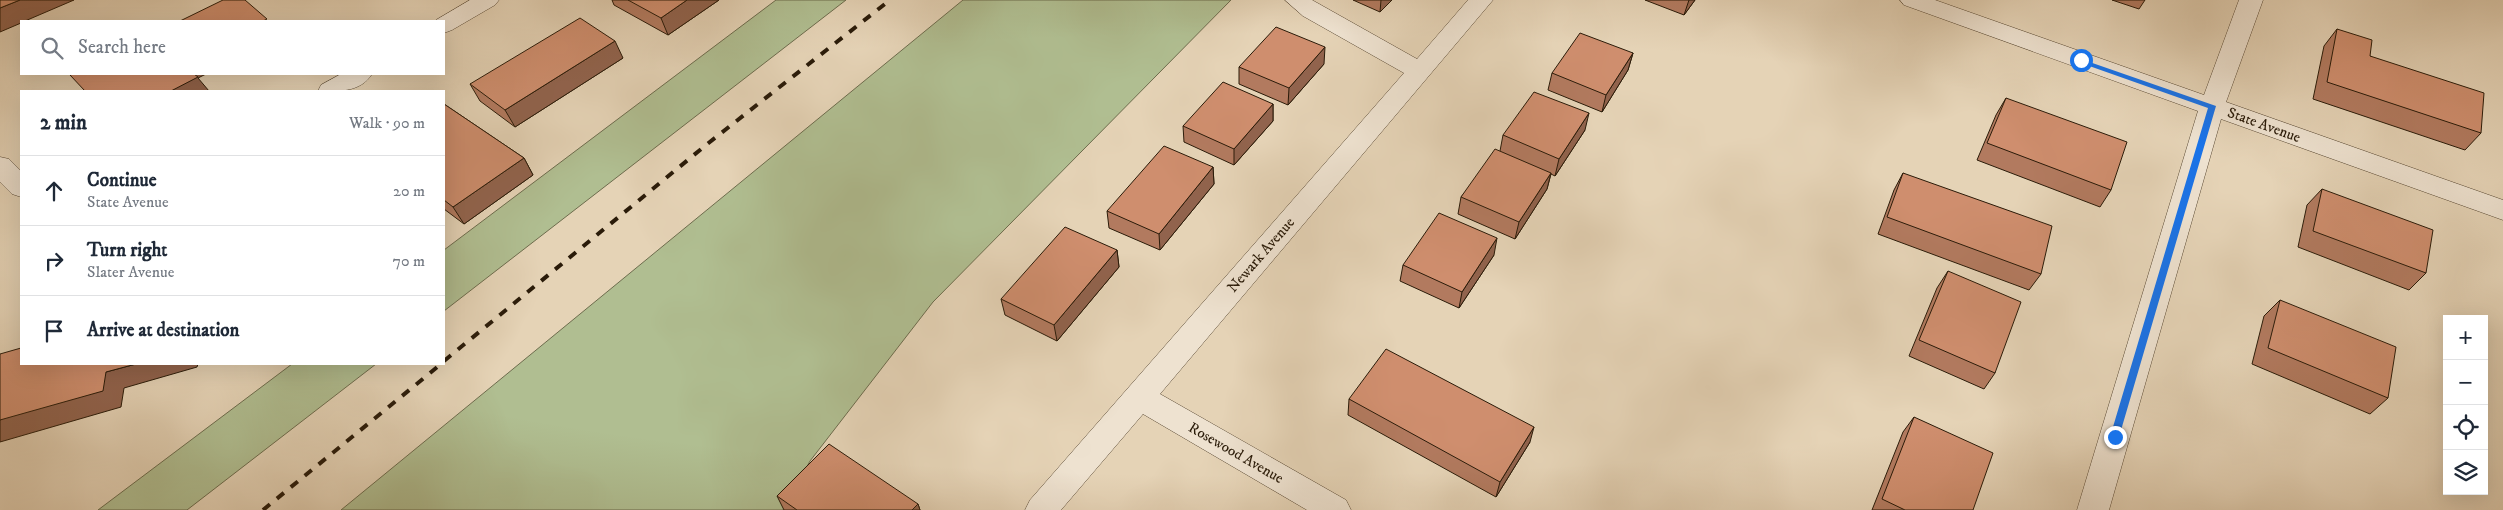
<!DOCTYPE html>
<html lang="en">
<head>
<meta charset="utf-8">
<style>
	:root { --surface:#fff; --page:#f6f6f7; --text:#1f2937; --muted:#747a83; --line:#e0e1e3 }
	body { margin:0; font-family:"IM FELL DW Pica",serif; background:var(--page); color:var(--text) }
	.controls { position:absolute; right:15px; bottom:15px; display:grid; overflow:hidden; border-radius:0px; box-shadow:0 5px 20px #0002 }
	.controls button { width:45px; height:45px; display:grid; place-items:center; padding:0; border:0; border-bottom:1px solid var(--line); background:var(--surface); color:var(--text); font:25px sans-serif }
	.stop { position:absolute; width:15px; height:15px; margin:-11px; border:4px solid #1a73e8; border-radius:50%; background:#fff }
	.stop.end { background:#1a73e8; border-color:#fff; box-shadow:0 1px 5px #0008 }
	.list { margin:0; padding:0; list-style:none }
	h2 { display:flex; justify-content:space-between; align-items:center; height:65px; margin:0; padding:0 20px; font-size:21px }
	h2 small { font-size:16px; font-weight:400; color:var(--muted) }
	.list li { display:grid; grid-template-columns:32px 1fr auto; gap:15px; align-items:center; box-sizing:border-box; height:70px; padding:0 20px; border-top:1px solid var(--line) }
	.list b { display:block; font-size:19px; white-space:nowrap }
	.list p { margin:0; font-size:16px; white-space:nowrap; color:var(--muted) }
	.list em { font-size:16px; font-style:normal; color:var(--muted) }
	.icon { flex:none; width:28px; height:28px; fill:none; stroke:currentColor; stroke-width:2; stroke-linecap:round; stroke-linejoin:round }
	.map { position:relative; flex:none; width:2503px; height:510px; overflow:hidden }
	.search { position:absolute; background:var(--surface); box-shadow:0 5px 20px #0002; left:20px; top:20px; width:425px; height:55px; display:flex; align-items:center; gap:12px; box-sizing:border-box; padding:0 18px; border-radius:0px; color:var(--muted); font-size:19px }
	.panel { position:absolute; background:var(--surface); box-shadow:0 5px 20px #0002; left:20px; top:90px; width:425px; height:275px; border-radius:0px }
	.map>svg:first-child { display:block }
</style>
</head>
<body>
<div class="map">
<svg width="2503" height="510" viewBox="0 0 2503 510">
	<rect width="100%" height="100%" fill="#e5d3b6"/>
	<filter id="stains"><feTurbulence type="fractalNoise" baseFrequency=".004" numOctaves="4"/><feColorMatrix values="0 0 0 0 .2 0 0 0 0 .09 0 0 0 0 .02 0 0 0 .5 -.17"/></filter>
	<radialGradient id="worn" r=".72"><stop offset=".6" stop-color="#630" stop-opacity="0"/><stop offset="1" stop-color="#630" stop-opacity=".3"/></radialGradient>
	<!-- green -->
	<path fill="#b0be91" stroke="#6d6c4d" d="M776 0H846L444 311V250Z
		M963 0H1231L933 302 810 461 783 510H341Z
		M292 364H376L187 510H98Z"/>
	<g fill="none" stroke-linecap="round" stroke-linejoin="round">
		<!-- minor casing -->
		<g stroke="#594934" stroke-width="1">
			<path id="minor" d="M470 0H499L495 5 452 30 444 33V21H435L436 20Z
				M1285 0H1312L1417 59 1468 0H1493L1160 394 1346 500 1351 510H1307L1143 414 1061 510H1025L1030 500 1404 73 1303 16Z
				M1900 0H1935L2204 95 2239 0H2263L2226 102 2503 200V220L2221 119 2109 510H2077L2198 111 1904 5Z
				M341 74H372C360 93 338 91 318 91L321 85Z
				M0 157 9 159 21 171V197L12 194 0 182Z"/>
		</g>
		<!-- minor -->
		<use href="#minor" fill="#eee2d0" fill-rule="evenodd"/>
		<!-- rail -->
		<path stroke="#2a1b09" stroke-width="4" stroke-dasharray="9 9" stroke-linecap="butt" d="M444 361 706 145 890 0
			M263 510 441 364"/>
	</g>
	<!-- wall -->
	<path fill="#b27a5f" stroke="#2a1b09" d="M612 0H719L668 35 614 5Z
		M1353 0H1392L1380 12Z
		M1645 0H1695L1684 15Z
		M2112 0H2145L2139 9Z
		M2337 29 2370 56 2481 133 2465 150 2313 99 2324 46Z
		M1633 53 1628 70 1602 112 1548 90 1552 73Z
		M623 58 515 127 480 101 470 84Z
		M1324 64 1288 105 1239 84V67Z
		M2006 98 2111 190 2100 207 1977 160 1996 115Z
		M444 104 524 158 533 175 464 224 444 209Z
		M1273 104V121L1234 165 1184 142 1183 126Z
		M1585 130 1555 176 1551 174 1547 189 1515 239 1458 214 1461 197 1500 151 1503 135Z
		M1213 167 1214 184 1160 250 1109 228 1107 211Z
		M1903 173 2041 274 2029 290 1878 234 1894 190Z
		M2322 189 2426 273 2409 290 2298 247 2307 205Z
		M1117 250 1119 267 1057 341 1005 315 1001 299Z
		M1494 255 1459 308 1400 281 1403 265Z
		M1948 271 1995 373 1984 389 1909 356 1937 288Z
		M2280 300 2388 398 2370 414 2252 364 2264 316Z
		M1349 399 1530 442 1496 497 1348 415Z
		M1914 417 1973 510H1872L1903 432Z
		M777 496 918 504 920 510H784Z"/>
	<!-- shaded-wall -->
	<path fill="#91634d" stroke="#2a1b09" d="M20 0H74L25 21H21V23L0 32V8Z
		M687 0H719L668 35 661 18Z
		M1381 0H1392L1380 12Z
		M1689 0H1695L1684 15Z
		M615 41 623 58 515 127 505 110Z
		M1325 47 1324 64 1288 105 1289 88Z
		M1633 53 1628 70 1602 112 1606 95Z
		M192 74H206L198 78 209 91H171Z
		M1273 104V121L1234 165V149Z
		M1589 113 1585 130 1555 176 1559 159Z
		M524 158 533 175 464 224 453 207Z
		M1213 167 1214 184 1160 250 1159 234Z
		M1551 173 1547 189 1515 239 1519 222Z
		M1497 238 1494 255 1459 308 1462 292Z
		M1117 250 1119 267 1057 341 1054 325Z
		M136 364H198L197 367 124 388 121 407 0 442V420L106 372Z
		M1534 427 1530 442 1496 497 1500 482Z
		M918 504 920 510H912Z"/>
	<!-- building -->
	<path fill="#cf8e6e" stroke="#2a1b09" d="M0 0H20L0 8Z
		M223 0H245L267 19 263 21H180Z
		M628 0H687L661 18Z
		M580 18 615 41 505 110 470 84Z
		M1276 27 1325 47 1289 88 1239 67Z
		M2337 29 2372 40 2370 56 2484 93 2481 133 2327 82Z
		M1580 33 1633 53 1606 95 1552 73Z
		M74 74H194L198 77 171 91H85L70 75Z
		M1223 82 1273 104 1234 149 1183 126Z
		M1534 92 1589 113 1559 159 1503 135Z
		M2006 98 2127 142 2111 190 1987 143Z
		M444 104 524 158 453 207 444 200Z
		M1164 146 1213 167 1159 234 1107 211Z
		M1495 149 1551 173 1519 222 1461 197Z
		M1903 173 2052 226 2041 274 1887 217Z
		M2322 189 2433 230 2426 273 2313 231Z
		M1439 213 1497 238 1462 292 1403 265Z
		M1065 227 1117 250 1054 325 1001 299Z
		M1948 271 2021 302 1995 373 1919 340Z
		M2280 300 2396 347 2388 398 2268 348Z
		M21 348V364H136L106 372 103 391 0 420V354Z
		M1386 349 1534 427 1500 482 1349 399Z
		M1914 417 1993 453 1973 510H1905L1882 499Z
		M829 444 918 504 912 510H797L777 496Z"/>
	<!-- route -->
	<path fill="#1a73e8" d="M2078 58 2216 106 2119 437 2115 440 2110 437 2208 108 2078 62Z"/>
	<g text-anchor="middle" dominant-baseline="central" stroke-width="4" stroke-linejoin="round" paint-order="stroke">
		<!-- street labels -->
		<g font-size="15" fill="#2a1b09" stroke="#eee2d0">
			<text transform="translate(2264 125) rotate(20)">State Avenue</text>
			<text transform="translate(1261 255) rotate(-49)">Newark Avenue</text>
			<text transform="translate(1236 453) rotate(30)">Rosewood Avenue</text>
		</g>
	</g>
	<rect width="100%" height="100%" filter="url(#stains)"/>
	<rect width="100%" height="100%" fill="url(#worn)"/>
</svg>
<div class="controls">
<button>+</button>
<button>−</button>
<button><svg class="icon" aria-label="locate" viewBox="0 0 24 24"><circle cx="12" cy="12" r="6"/><path d="M12 2v4M12 18v4M2 12h4M18 12h4"/></svg></button>
<button><svg class="icon" aria-label="layers" viewBox="0 0 24 24"><path d="M12 4l9 5-9 5-9-5zM3 14l9 5 9-5"/></svg></button>
</div>
<div class="stop" style="left:2081px;top:60px"></div>
<div class="stop end" style="left:2115px;top:437px"></div>
<div class="search"><svg class="icon" aria-label="search" viewBox="0 0 24 24"><circle cx="10" cy="10" r="6"/><path d="M15 15l6 6"/></svg>Search here</div>
<section class="panel">
<h2>2 min<small>Walk · 90 m</small></h2>
<ul class="list">
<li><svg class="icon" aria-label="ahead" viewBox="0 0 24 24"><path d="M12 20V5M6 11l6-6 6 6"/></svg><div><b>Continue</b><p>State Avenue</p></div><em>20 m</em></li>
<li><svg class="icon" aria-label="right" viewBox="0 0 24 24"><path d="M7 20v-9h11M14 6l5 5-5 5"/></svg><div><b>Turn right</b><p>Slater Avenue</p></div><em>70 m</em></li>
<li><svg class="icon" aria-label="arrive" viewBox="0 0 24 24"><path d="M6 21V4h12l-3 4 3 4H6"/></svg><div><b>Arrive at destination</b></div></li>
</ul>
</section>
</div>
</body>
</html>
